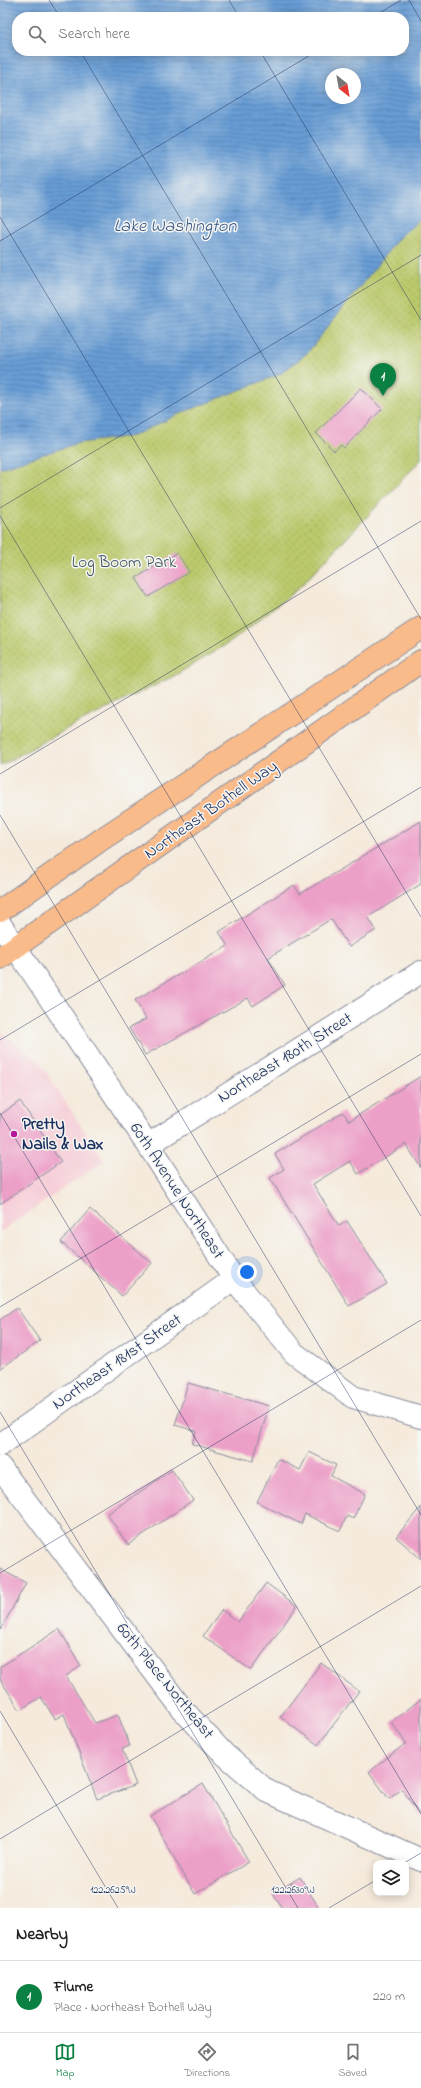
<!DOCTYPE html>
<html lang="en">
<head>
<meta charset="utf-8">
<style>
	:root { --surface:#fff; --page:#f6f6f6; --text:#222; --muted:#767676; --line:#e0e0e0; --accent:#0b8043 }
	body { margin:0; font-family:"Indie Flower",sans-serif; background:var(--page); color:var(--text) }
	.controls { position:absolute; right:12px; bottom:12px; display:grid; overflow:hidden; border-radius:8px; box-shadow:0 2px 10px #0003 }
	.controls button { width:36px; height:36px; display:grid; place-items:center; padding:0; border:0; border-bottom:1px solid var(--line); background:var(--surface); color:var(--text); font:20px sans-serif }
	.compass { position:absolute; left:325px; top:68px; width:36px; height:36px; border-radius:50%; background:var(--surface); box-shadow:0 2px 10px #0003; rotate:149deg }
	.you { position:absolute; left:247px; top:1272px; width:14px; height:14px; margin:-10px; border:3px solid #fff; border-radius:50%; background:#1a73e8; box-shadow:0 0 0 6px #1a73e833 }
	.badge { display:grid; place-items:center; width:26px; height:26px; border-radius:50%; background:var(--accent); color:#fff; font-size:13px; font-weight:700 }
	.pin { position:absolute; translate:-50% -33px; filter:drop-shadow(0 1px 2px #0008) }
	.pin::after { content:''; position:absolute; top:21px; width:14px; height:12px; background:inherit; clip-path:polygon(0 0,100% 0,50% 100%) }
	.list { margin:0; padding:0; list-style:none }
	h2 { display:flex; justify-content:space-between; align-items:center; height:52px; margin:0; padding:0 16px; font-size:17px }
	h2 small { font-size:13px; font-weight:400; color:var(--muted) }
	.list li { display:grid; grid-template-columns:26px 1fr auto; gap:12px; align-items:center; box-sizing:border-box; height:72px; padding:0 16px; border-top:1px solid var(--line) }
	.list b { display:block; font-size:15px; white-space:nowrap }
	.list p { margin:0; font-size:13px; white-space:nowrap; color:var(--muted) }
	.list em { font-size:13px; font-style:normal; color:var(--muted) }
	.icon { flex:none; width:22px; height:22px; fill:none; stroke:currentColor; stroke-width:2; stroke-linecap:round; stroke-linejoin:round }
	.map { position:relative; flex:none; width:421px; height:1908px; overflow:hidden }
	.search { position:absolute; background:var(--surface); box-shadow:0 2px 10px #0003; left:12px; right:12px; top:12px; height:44px; display:flex; align-items:center; gap:10px; box-sizing:border-box; padding:0 14px; border-radius:16px; color:var(--muted); font-size:15px }
	.sheet { height:124px; background:var(--surface) }
	nav { display:flex; justify-content:space-around; align-items:center; box-sizing:border-box; height:56px; border-top:1px solid var(--line); background:var(--surface); font-size:11px; color:var(--muted) }
	nav a { display:grid; justify-items:center; gap:2px }
	nav .on { color:var(--accent) }
	.map>svg:first-child { display:block }
</style>
</head>
<body>
<div class="map">
<svg width="421" height="1908" viewBox="0 0 421 1908">
	<defs>
		<pattern id="park-dots" width="8" height="8" patternUnits="userSpaceOnUse"><rect width="8" height="8" fill="#bbc96c"/><path d="M2 2h.1M6 6h.1" fill="none" stroke="#a0ad60" stroke-width="1.8" stroke-linecap="round"/></pattern>
		<pattern id="water-rules" width="6" height="5" patternUnits="userSpaceOnUse"><rect width="6" height="5" fill="#689dd5"/><path d="M0 2.5h6" fill="none" stroke="#5580b0"/></pattern>
	</defs>
	<rect width="100%" height="100%" fill="#f6f6f2"/>
	<filter id="ink" filterUnits="userSpaceOnUse"><feTurbulence type="fractalNoise" baseFrequency=".025" numOctaves="2"/><feDisplacementMap in="SourceGraphic" scale="8" xChannelSelector="R" yChannelSelector="G"/><feConvolveMatrix kernelMatrix="1 2 1 2 8 2 1 2 1" color-interpolation-filters="sRGB"/></filter>
	<filter id="wash" filterUnits="userSpaceOnUse"><feTurbulence type="fractalNoise" baseFrequency=".012" numOctaves="4" result="noise"/><feDisplacementMap in="SourceGraphic" scale="16" xChannelSelector="R" yChannelSelector="G"/><feGaussianBlur stdDeviation="0.9" result="paint"/><feColorMatrix in="noise" values="0 0 0 0 0 0 0 0 0 0 0 0 0 0 0 0 0 1.4 0 .05"/><feComposite in="paint" operator="in"/></filter>
	<g filter="url(#wash)">
		<rect width="100%" height="100%" fill="#f5eadb"/>
		<!-- built -->
		<path fill="#f6cfd8" d="M0 1031 38 1060 104 1161 0 1232Z"/>
		<!-- park -->
		<path fill="url(#park-dots)" stroke="#6b7c65" d="M421 219V460L300 587 232 641 174 676 68 728 0 766V468L78 443 132 436 181 413 280 374 307 353 400 236Z"/>
		<!-- water -->
		<path fill="url(#water-rules)" stroke="#42669a" fill-rule="evenodd" d="M0 0H421V219L400 236 307 353 280 374 181 413 132 436 78 443 0 468ZM17 17H404V51H17ZM331 74H355V98H331Z"/>
		<g id="blocks">
			<!-- building -->
			<path fill="#ec9fc7" d="M361 388 382 409 344 448 341 445 334 451 316 433Z
				M177 553 189 572 148 597 136 578Z
				M421 821V884L368 917 376 930 349 947 331 919 268 958 285 985 253 1006 248 998 145 1055 129 1028 146 1019 135 1000 228 946 219 932 294 885 300 894Z
				M421 1076V1168L406 1144 358 1174 350 1161 313 1184 339 1226 347 1221 387 1284 349 1306 270 1178 284 1169 275 1154 343 1112 349 1121Z
				M20 1101 61 1162 0 1204V1115Z
				M90 1209 152 1263 122 1296 61 1242Z
				M17 1308 40 1341 0 1369V1320Z
				M188 1383 269 1406 253 1461 192 1444 196 1431 175 1425Z
				M309 1452 336 1465 331 1476 365 1494 353 1519 347 1516 340 1531 305 1514 301 1524 257 1502 278 1459 300 1470Z
				M172 1470 193 1500 128 1545 107 1514Z
				M421 1507V1559L396 1537Z
				M0 1569 26 1583 0 1631Z
				M266 1583 297 1606 251 1670 203 1636 222 1610 238 1622Z
				M59 1629 81 1666 66 1676 95 1723 118 1715 130 1746 122 1749 136 1785 97 1799 64 1714 55 1719 41 1697 20 1710 0 1679V1667Z
				M321 1663 359 1691 318 1745 280 1717Z
				M421 1699V1817L402 1789 389 1799 369 1772 406 1743 391 1722Z
				M203 1784 249 1862 195 1894 150 1816Z
				M300 1877 319 1908H282L273 1894Z"/>
		</g>
	</g>
	<g filter="url(#ink)">
		<use href="#blocks" fill-opacity="0" stroke="#888c9c" stroke-width="1"/>
		<g fill="none" stroke-linecap="round" stroke-linejoin="round">
			<!-- street casing -->
			<g stroke="#888c9c" stroke-width="24">
				<path id="street" d="M0 924 148 1145 234 1279 294 1353 353 1397 421 1417
					M148 1145 421 972
					M0 1445 234 1279
					M0 1467 183 1710 224 1754 267 1791 421 1860"/>
			</g>
			<!-- primary casing -->
			<g stroke="#888c9c" stroke-width="24">
				<path id="primary" d="M0 911 102 839 421 628
					M0 958 421 661"/>
			</g>
			<!-- street -->
			<use href="#street" stroke="#fff" stroke-width="22"/>
			<!-- primary -->
			<use href="#primary" stroke="#fabb8b" stroke-width="22"/>
		</g>
	</g>
	<!-- ticks -->
	<path fill="none" stroke="#1b2f5e" stroke-width="1" stroke-opacity="0.45" d="M49 0 60 17M229 0 239 17M409 0 421 21M373 17 401 0M80 51 421 619M260 51 421 320M0 217 421 917M0 241 317 51M0 508 421 255M0 516 421 1216M0 774 421 521M0 815 421 1515M0 1040 421 787M0 1113 421 1814M0 1307 421 1054M0 1412 298 1908M0 1573 421 1320M0 1711 118 1908M0 1839 421 1586M404 1863 421 1853M329 1908 376 1880"/>
	<!-- markers -->
	<circle fill="#b5179e" stroke="#f6f6f2" stroke-width="1.5" cx="14" cy="1134" r="4"/>
	<g text-anchor="middle" dominant-baseline="central" stroke-width="3" stroke-linejoin="round" paint-order="stroke">
		<!-- park labels -->
		<g font-size="17" fill="#435662" stroke="#f6f6f2">
			<text x="124" y="562">Log Boom Park</text>
		</g>
		<!-- street labels -->
		<g font-size="17" fill="#1b2f5e" stroke="#f6f6f2">
			<text transform="translate(211 810) rotate(-35)">Northeast Bothell Way</text>
			<text transform="translate(285 1058) rotate(-32)">Northeast 180th Street</text>
			<text transform="translate(177 1191) rotate(57)">60th Avenue Northeast</text>
			<text transform="translate(117 1362) rotate(-35)">Northeast 181st Street</text>
			<text transform="translate(165 1681) rotate(51)">60th Place Northeast</text>
		</g>
		<!-- poi labels -->
		<g font-size="17" font-weight="bold" fill="#1b2f5e" stroke="#f6f6f2" text-anchor="start">
			<text x="22" y="1124">Pretty<tspan x="22" dy="20">Nails &amp; Wax</tspan></text>
		</g>
		<!-- water labels -->
		<g font-size="18" font-style="italic" fill="#365688" stroke="#f6f6f2">
			<text x="175" y="227">Lake Washington</text>
		</g>
	</g>
	<g font-size="10" text-anchor="middle" fill="#1b2f5e" stroke="#f6f6f2" stroke-width="3" stroke-linejoin="round" paint-order="stroke">
		<text x="113" y="1893">122.2625°W</text>
		<text x="293" y="1893">122.2630°W</text>
	</g>
</svg>
<div class="controls">
<button><svg class="icon" aria-label="layers" viewBox="0 0 24 24"><path d="M12 4l9 5-9 5-9-5zM3 14l9 5 9-5"/></svg></button>
</div>
<svg class="compass" viewBox="-18 -18 36 36"><path d="M0-13l5 13h-10z" fill="#e53935"/><path d="M0 13l5-13h-10z" fill="#767676"/></svg>
<div class="you"></div>
<div class="pin badge" style="left:383px;top:396px">1</div>
<div class="search"><svg class="icon" aria-label="search" viewBox="0 0 24 24"><circle cx="10" cy="10" r="6"/><path d="M15 15l6 6"/></svg>Search here</div>
</div>
<section class="sheet">
<h2>Nearby<small></small></h2>
<ul class="list">
<li><span class="badge">1</span><div><b>Flume</b><p>Place · Northeast Bothell Way</p></div><em>220 m</em></li>
</ul>
</section>
<nav>
<a class="on"><svg class="icon" aria-label="map" viewBox="0 0 24 24"><path d="M3 6l6-2 6 2 6-2v14l-6 2-6-2-6 2zM9 4v14M15 6v14"/></svg>Map</a>
<a><svg class="icon" aria-label="directions" viewBox="0 0 24 24"><path d="M12 3l9 9-9 9-9-9zM9 14v-3h6M13 9l2 2-2 2"/></svg>Directions</a>
<a><svg class="icon" aria-label="saved" viewBox="0 0 24 24"><path d="M7 4h10v16l-5-4-5 4z"/></svg>Saved</a>
</nav>
</body>
</html>
